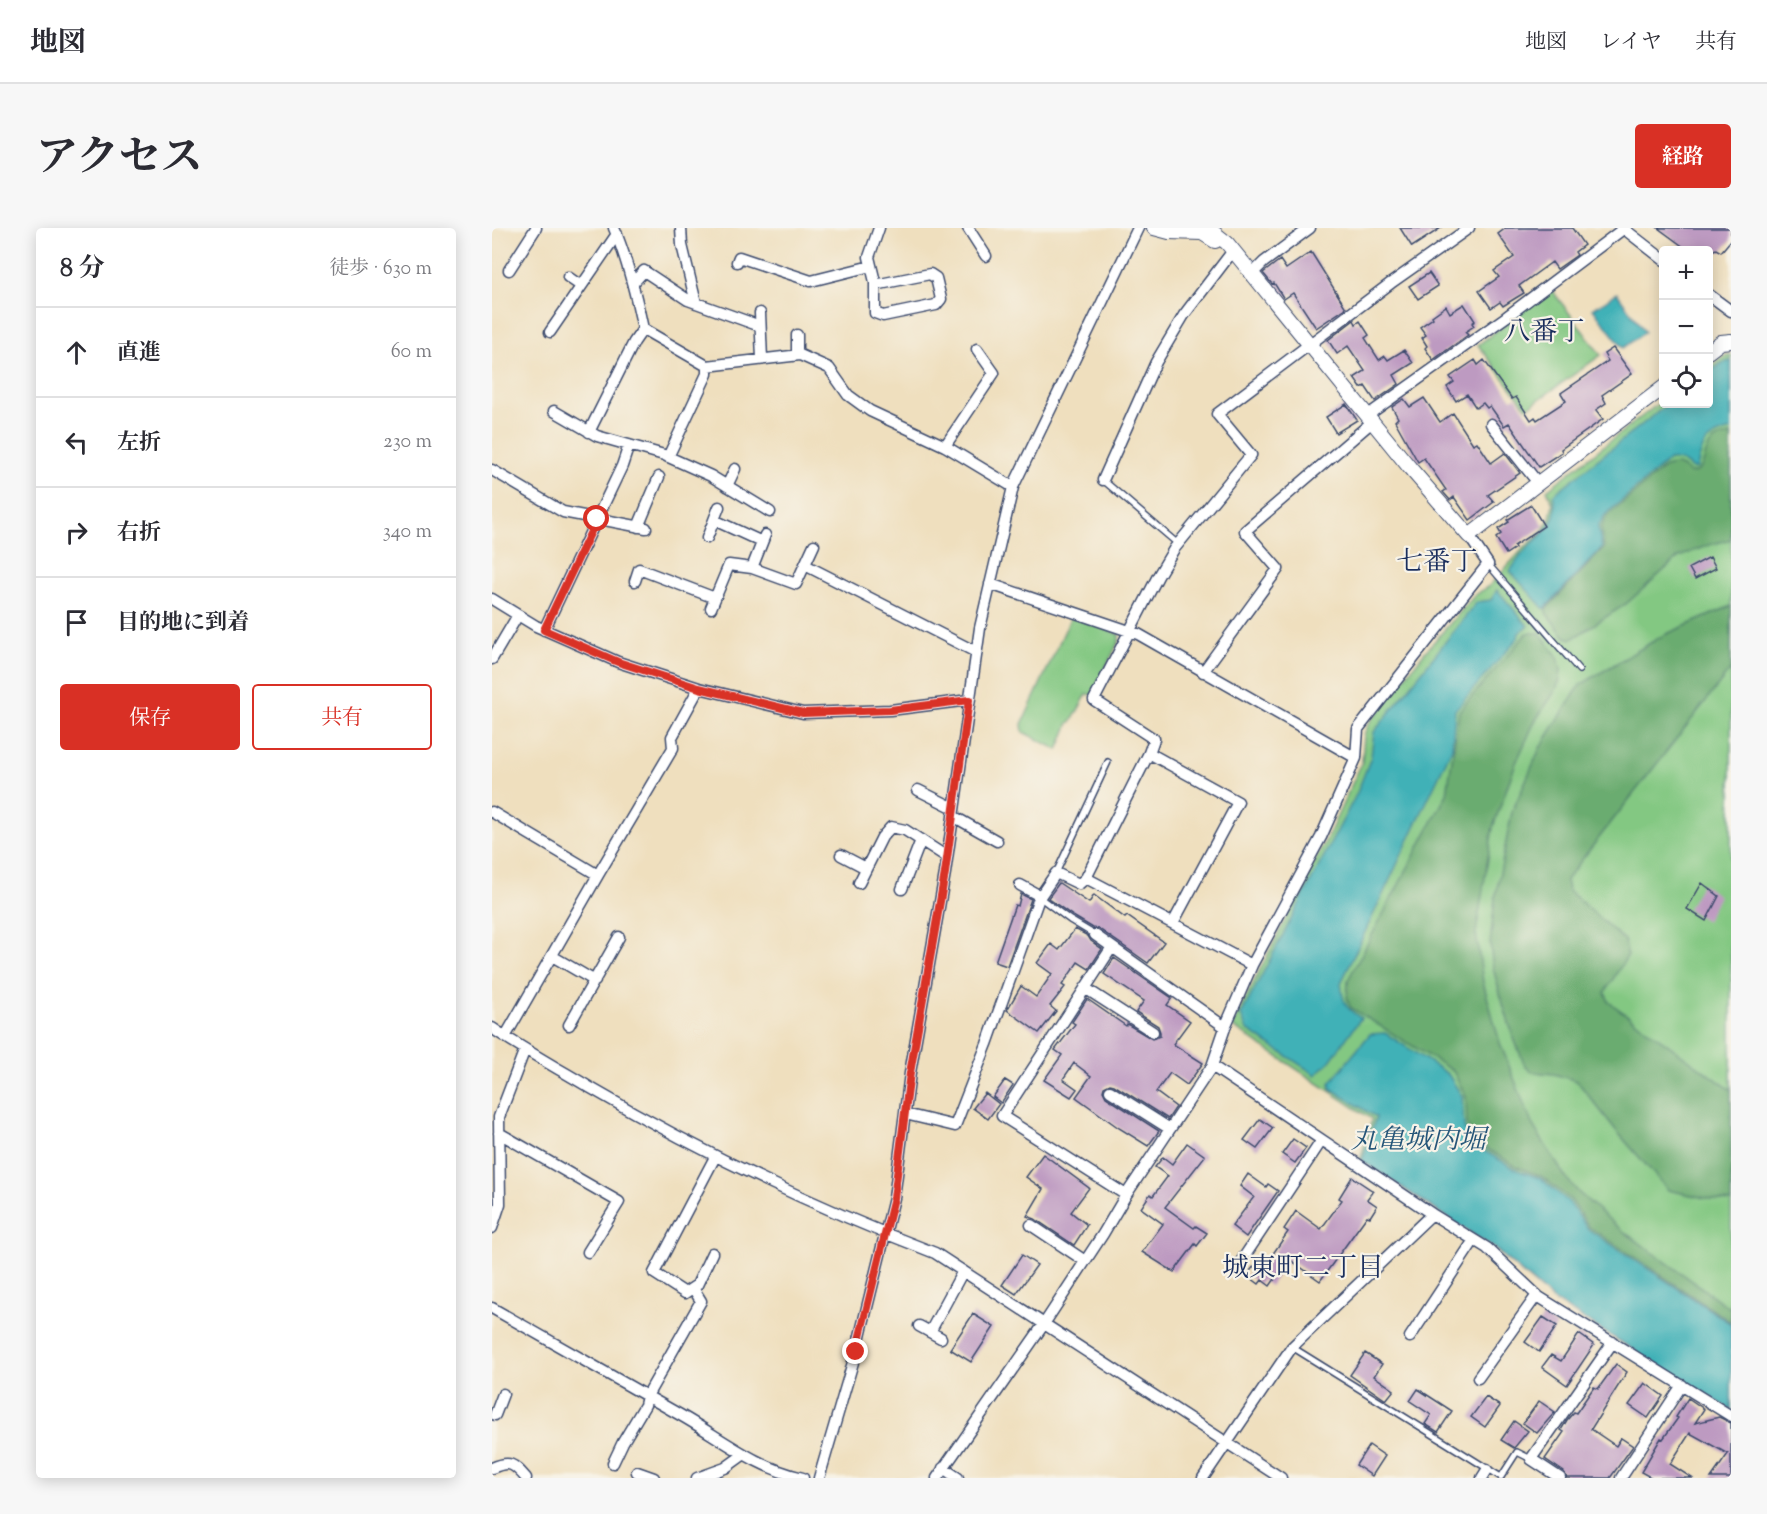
<!DOCTYPE html>
<html lang="ja">
<head>
<meta charset="utf-8">
<style>
	:root { --surface:#fff; --page:#f7f7f7; --text:#2b2b33; --muted:#7c7c81; --line:#e1e1e2; --accent:#d93025 }
	body { margin:0; font-family:"Sorts Mill Goudy","Noto Serif JP",serif; background:var(--page); color:var(--text) }
	.controls { position:absolute; right:18px; top:18px; display:grid; overflow:hidden; border-radius:6px; box-shadow:0 3px 15px #0003 }
	.controls button { width:54px; height:54px; display:grid; place-items:center; padding:0; border:0; border-bottom:2px solid var(--line); background:var(--surface); color:var(--text); font:30px sans-serif }
	.stop { position:absolute; width:18px; height:18px; margin:-14px; border:4px solid #d93025; border-radius:50%; background:#fff }
	.stop.end { background:#d93025; border-color:#fff; box-shadow:0 2px 6px #0008 }
	.list { margin:0; padding:0; list-style:none }
	h2 { display:flex; justify-content:space-between; align-items:center; height:78px; margin:0; padding:0 24px; font-size:26px }
	h2 small { font-size:20px; font-weight:400; color:var(--muted) }
	.list li { display:grid; grid-template-columns:39px 1fr auto; gap:18px; align-items:center; box-sizing:border-box; height:90px; padding:0 24px; border-top:2px solid var(--line) }
	.list b { display:block; font-size:22px; white-space:nowrap }
	.list em { font-size:20px; font-style:normal; color:var(--muted) }
	.actions { display:flex; gap:12px; padding:18px 24px }
	.actions a { flex:1; padding:14px 0; border:2px solid var(--accent); border-radius:6px; text-align:center; font-size:21px; color:var(--accent) }
	.actions .main { background:var(--accent); color:#fff }
	.icon { flex:none; width:33px; height:33px; fill:none; stroke:currentColor; stroke-width:2; stroke-linecap:round; stroke-linejoin:round }
	.map { position:relative; flex:none; width:1239px; height:1250px; overflow:hidden; border-radius:6px }
	header { display:flex; align-items:center; gap:36px; box-sizing:border-box; height:84px; padding:0 30px; background:var(--surface); border-bottom:2px solid var(--line) }
	header strong { font-size:28px }
	nav { display:flex; gap:33px; margin-inline-start:auto; font-size:21px }
	.intro { display:flex; align-items:center; justify-content:space-between; box-sizing:border-box; height:144px; padding:0 36px }
	h1 { margin:0; font-size:42px }
	.button { padding:15px 27px; border-radius:6px; background:var(--accent); color:#fff; font-size:21px; font-weight:700 }
	main { display:flex; gap:36px; padding:0 36px }
	aside { flex:1; background:var(--surface); border-radius:6px; box-shadow:0 3px 15px #0003 }
	.map>svg:first-child { display:block }
</style>
</head>
<body>
<header>
<strong>地図</strong>
<nav><a>地図</a><a>レイヤ</a><a>共有</a></nav>
</header>
<div class="intro"><h1>アクセス</h1><a class="button">経路</a></div>
<main>
<aside>
<h2>8 分<small>徒歩 · 630 m</small></h2>
<ul class="list">
<li><svg class="icon" aria-label="ahead" viewBox="0 0 24 24"><path d="M12 20V5M6 11l6-6 6 6"/></svg><div><b>直進</b></div><em>60 m</em></li>
<li><svg class="icon" aria-label="left" viewBox="0 0 24 24"><path d="M17 20v-9H6M10 6l-5 5 5 5"/></svg><div><b>左折</b></div><em>230 m</em></li>
<li><svg class="icon" aria-label="right" viewBox="0 0 24 24"><path d="M7 20v-9h11M14 6l5 5-5 5"/></svg><div><b>右折</b></div><em>340 m</em></li>
<li><svg class="icon" aria-label="arrive" viewBox="0 0 24 24"><path d="M6 21V4h12l-3 4 3 4H6"/></svg><div><b>目的地に到着</b></div></li>
</ul>
<div class="actions"><a class="main">保存</a><a>共有</a></div>
</aside>
<div class="map">
<svg width="1239" height="1250" viewBox="0 0 1239 1250">
	<rect width="100%" height="100%" fill="#f7f3e8"/>
	<filter id="ink" filterUnits="userSpaceOnUse"><feTurbulence type="fractalNoise" baseFrequency=".0167" numOctaves="2"/><feDisplacementMap in="SourceGraphic" scale="12" xChannelSelector="R" yChannelSelector="G"/><feConvolveMatrix kernelMatrix="1 2 1 2 8 2 1 2 1" color-interpolation-filters="sRGB"/></filter>
	<filter id="wash" filterUnits="userSpaceOnUse"><feTurbulence type="fractalNoise" baseFrequency=".008" numOctaves="4" result="noise"/><feDisplacementMap in="SourceGraphic" scale="24" xChannelSelector="R" yChannelSelector="G"/><feGaussianBlur stdDeviation="1.35" result="paint"/><feColorMatrix in="noise" values="0 0 0 0 0 0 0 0 0 0 0 0 0 0 0 0 0 1.4 0 .05"/><feComposite in="paint" operator="in"/></filter>
	<g filter="url(#wash)">
		<rect width="100%" height="100%" fill="#efdfbe"/>
		<!-- green -->
		<path fill="#83c882" stroke="#4f7c70" stroke-width="1.5" d="M1059 61 1109 127 1035 180 986 117Z
			M1235 127H1239V1182L1061 1072 1001 1020 868 932 880 891 741 799 745 787 837 606 870 534 872 507 877 495 932 425 983 367 997 358 1030 322 1050 304 1058 290 1061 276 1055 262 1171 172 1172 176H1216L1217 139Z
			M579 389 627 406V413L600 467 595 466 580 493 577 495 566 522 531 504 530 496Z"/>
		<!-- forest -->
		<path fill="#6aac70" stroke="#426e67" stroke-width="1.5" d="M1239 207V311L1214 318 1187 329 1134 376 1080 411 1073 409 1054 385V381L1112 320 1109 300 1115 288 1173 239C1184 235 1189 237 1198 245 1216 244 1209 225 1220 214 1225 209 1232 209 1239 207Z
			M1239 378V441L1074 652 1076 662 1132 712 1136 727 1113 764 1117 774 1239 862V974L1227 973 1176 962 1127 906 1085 853 1062 846 1040 844 1033 838 1021 808 1011 776 1001 740 998 716 1003 670 1020 584 1048 520 1088 457 1170 408Z
			M1035 405H1048L1066 429 1069 441 1068 452 1062 465 1043 493 1023 537 1001 599 984 705 991 754 1008 815 1040 896 1074 950 1087 965 1127 1000 1239 1081V1094L1097 999 1079 972 1049 948 1025 939 983 914 975 897 974 869 961 843 859 780 855 772 856 752 955 566 967 483Z"/>
		<!-- water -->
		<path fill="#40b1b7" stroke="#2e708a" stroke-width="1.5" d="M1125 65 1153 104 1131 120 1101 81Z
			M1239 133V202C1214 209 1210 214 1205 240L1200 241C1193 234 1187 231 1177 232L1113 287 1106 299 1110 320 1052 381 1018 343C1023 336 1027 329 1033 323 1049 306 1070 294 1061 267L1176 176H1216L1217 144 1230 135Z
			M1005 362 1036 398 1027 405 1026 410 963 482 960 520 849 755C851 775 852 779 869 790L838 833 824 847 755 802 749 787 865 565 879 529 882 504 985 374 999 372Z
			M893 805 956 846 970 868 972 899 982 917 1025 942 1048 950 1077 974 1096 1001 1239 1096V1182L1061 1072 1002 1020 870 933 884 889 838 860V855L878 806Z"/>
		<g id="blocks">
			<!-- building -->
			<path fill="#bd9ac1" d="M908 0H949L920 19Z
				M1014 0H1080L1092 17 1083 24 1085 27 1065 41 1060 34 1027 58 1032 65 1022 71 1011 78 1008 74 999 80 987 63 1007 49 1002 43 1022 29 1006 6Z
				M1166 0H1239V12L1229 24 1224 21 1222 22H1196Z
				M819 24 854 80 824 100 801 65 792 71 782 55 780 56 771 45 788 32 794 41Z
				M937 45 946 58 926 71 917 58Z
				M972 76 983 93 980 95 982 98 973 104 976 107 941 132 933 120 935 118 930 110 934 107 928 99 941 90 940 88 954 78 958 85Z
				M862 92 864 96 868 93 877 107 873 110 887 132 893 128 896 132 912 122 921 135 902 147 907 156 883 173 873 158 869 160 862 150 873 143 856 118 845 126 836 112Z
				M1121 120 1140 146 1110 167 1114 175 1104 182 1111 191 1069 221 1070 224 1047 239 1017 195 1012 198 998 178 995 180 991 175 984 180 975 166 964 173 955 159 962 154 958 149 983 132 986 137 992 132 1020 171 1024 169 1039 192 1043 189 1045 192 1074 173 1069 165 1116 133 1112 126Z
				M932 170 948 194 961 185 981 216 985 214 999 235 1013 225 1028 245 996 267 1002 274 978 292 962 269 958 272 951 264 954 262 932 230 926 234 903 193 906 190 900 179 912 171 918 179Z
				M854 176 865 192 844 205 834 189Z
				M1039 277 1052 298 1022 318 1023 320 1014 326 1004 310 1009 306 1006 301 1017 294 1015 292Z
				M1218 329 1224 340 1203 351 1197 340Z
				M567 655 597 675 602 667 633 690 635 688 672 714 656 735 607 701 601 700 581 688 556 670Z
				M1210 655 1227 668 1214 693 1195 681Z
				M529 666 539 671 515 738 503 734 523 677 526 678Z
				M583 701 596 708 599 713 610 721 597 741 586 734 570 757 573 759 558 778 564 783 547 805 515 782 529 758 544 769 560 746 545 735 559 716 567 722Z
				M622 730 680 770 675 777 698 793 681 816 711 835 695 857 678 845 664 864 684 879 676 891 622 857 618 856 612 859 611 863 614 869 667 903 656 918 627 900 584 869 599 848 582 835 571 851 585 861 579 869 552 852 570 827 563 822 583 796 580 794 595 771 634 798 635 796 660 811 668 808V804L666 798 644 784 652 773 612 746Z
				M513 852 521 857 509 875 501 869Z
				M493 865 507 876 496 891 481 880Z
				M768 891 781 900 765 921 752 912Z
				M801 911 814 920 803 935 790 926Z
				M695 915 713 928 673 979 702 1000 704 998 715 1005 705 1018 703 1016 682 1044 650 1024 671 996 649 980 658 966 661 968 676 948 663 939 671 929 680 936Z
				M551 926 597 960 579 984 595 997 582 1017 543 991 535 988 551 961 534 949Z
				M756 946 774 959 776 956 786 963 754 1009 740 998 762 969 748 958Z
				M860 949 881 963 875 971 885 978 878 989 875 988 828 1053 797 1031 778 1058 770 1052 767 1056 755 1047 762 1038 769 1043 796 1004 792 1001 804 983 829 1001 850 972 847 970Z
				M530 1027 545 1037 524 1066 510 1057Z
				M481 1086 502 1099 479 1134 458 1121Z
				M1051 1089 1065 1098 1047 1124 1033 1114Z
				M1087 1106 1102 1117 1075 1157 1050 1139 1059 1127 1069 1133Z
				M873 1125 890 1136 882 1148 902 1162 894 1172 858 1147Z
				M1124 1136 1135 1144 1099 1201 1124 1218 1129 1210 1141 1218 1118 1250H1075L1072 1244 1053 1231 1072 1204 1069 1202 1075 1192 1082 1184 1084 1185 1102 1159 1106 1161Z
				M1153 1155 1171 1168 1156 1190 1137 1177Z
				M926 1161 960 1183 946 1204 933 1196 939 1187 918 1173Z
				M994 1169 1008 1178 993 1199 979 1189Z
				M1196 1170 1212 1181 1203 1195 1227 1189 1239 1195V1250H1219L1236 1226 1198 1205 1178 1236 1200 1250H1160L1149 1244 1169 1210 1171 1211 1186 1190 1184 1189Z
				M1047 1173 1063 1184 1045 1205 1031 1195Z
				M1022 1193 1036 1203 1022 1220 1009 1212Z
				M877 1217 893 1228 880 1248 864 1237Z"/>
		</g>
	</g>
	<g filter="url(#ink)">
		<use href="#blocks" fill-opacity="0" stroke="#3b496c" stroke-width="1.5"/>
		<g fill="none" stroke-linecap="round" stroke-linejoin="round">
			<!-- service casing -->
			<g stroke="#3b496c" stroke-width="8">
				<path id="service" d="M611 252 686 316
					M996 336 1087 442
					M564 645 616 534
					M547 669 578 692 603 707
					M800 1119 1009 1249 1025 1224 1039 1231"/>
			</g>
			<!-- minor casing -->
			<g stroke="#3b496c" stroke-width="13">
				<path id="minor" d="M122 0C136 33 144 67 151 101L215 138 308 127 337 140 356 167 378 183 453 218 521 259
					M189 0 190 17 204 75
					M476 0 494 28
					M1131 0 1172 32
					M245 34 247 29 319 53 379 38
					M17 42 44 0
					M759 47 772 34 818 0
					M76 49 89 58
					M141 55 152 43 196 72 268 98
					M383 57 438 46 444 50 449 71 444 77 391 88 383 85V54L377 29 387 0
					M1216 66 1239 83
					M268 85 270 131
					M58 104 125 6
					M305 107V127
					M62 183 105 208 172 227 219 248 278 284
					M876 187 1014 89 1131 1
					M999 196 1046 255
					M97 204 142 114 151 101
					M453 218 502 145 485 121
					M176 229 215 146V138
					M0 242 71 284 154 300
					M611 252 664 134 692 87 740 24
					M235 258 243 241
					M222 292 270 314
					M146 299 167 249
					M273 307 260 340 304 356 322 317
					M215 310 227 279
					M313 337 484 424
					M143 353 147 341 223 370
					M498 356 646 406 864 530
					M0 371 44 398 126 434 207 460 311 485 398 482 477 472
					M219 380 237 337 260 340
					M52 402 130 238 137 217
					M0 431 26 387
					M711 444 786 341 753 303 880 194
					M657 525 594 650 760 737
					M426 562 462 580
					M0 584 106 647
					M461 588 505 613
					M349 627 374 640
					M367 655 390 609 399 599 413 602 455 629
					M528 657 548 668
					M410 661 429 612
					M681 695 746 574 657 525 662 511 602 472 666 348 682 321 759 227 725 186 899 55 977 0
					M603 707 620 719
					M60 728 103 753
					M593 760 661 804
					M77 797 127 709
					M0 800C31 821 65 840 97 859 208 924 323 979 443 1025L789 1250
					M13 809 106 647 181 520 180 509 207 460
					M720 838 940 986 995 1020 1047 1069 1239 1188
					M618 863 678 901
					M413 886 463 898 495 816 547 670 564 645 587 656 594 650
					M7 905 127 974 96 1024
					M634 967 510 888 620 719 733 799
					M539 997 593 1033
					M0 1000 8 976 7 889 33 821
					M220 1025 205 1057 193 1065 162 1045 223 929
					M746 1038 830 912
					M0 1080C63 1116 127 1152 190 1188 230 1211 265 1240 311 1250
					M427 1098 449 1110
					M438 1104 471 1043
					M918 1109 982 1012
					M986 1150 1045 1067
					M3 1187 11 1166
					M121 1235 131 1214 153 1177 155 1168 209 1073 201 1060
					M0 1240C18 1232 22 1236 34 1250
					M451 1240 466 1250
					M145 1244 162 1250
					M205 1250 233 1240 251 1227
					M327 1250 364 1124 402 970 418 845 453 645 488 400 521 259 646 0
					M445 1250 552 1096 611 1006 634 967 720 838 734 797 760 737 829 609 864 530 866 501 996 336 977 308
					M711 1250 800 1119 940 986
					M990 1250 995 1242
					M1068 1250 1039 1231 1121 1114
					M1129 1250 1190 1157"/>
			</g>
			<!-- tertiary casing -->
			<g stroke="#3b496c" stroke-width="16">
				<path id="tertiary" d="M662 0 677 4 710 5 723 13
					M716 0 735 15 918 240 977 308 1172 159
					M1216 124 1229 114 1239 113"/>
			</g>
			<!-- service -->
			<use href="#service" stroke="#fff" stroke-width="5"/>
			<!-- minor -->
			<use href="#minor" stroke="#fff" stroke-width="10"/>
			<!-- tertiary -->
			<use href="#tertiary" stroke="#fff" stroke-width="14"/>
		</g>
	</g>
	<g fill="none" stroke-linecap="round" stroke-linejoin="round" filter="url(#ink)">
		<!-- route -->
		<path stroke="#d93025" stroke-width="8" d="M105 291 52 402 126 434 207 460 311 485 398 482 477 472 453 645 418 845 402 970 364 1124"/>
	</g>
	<g text-anchor="middle" dominant-baseline="central" stroke-width="4.5" stroke-linejoin="round" paint-order="stroke">
		<!-- neighbourhood labels -->
		<g font-size="27" fill="#1b2f5e" stroke="#f7f3e8">
			<text x="1052" y="105">八番丁</text>
			<text x="945" y="335">七番丁</text>
			<text x="811" y="1041">城東町二丁目</text>
		</g>
		<!-- water labels -->
		<g font-size="27" font-style="italic" fill="#265679" stroke="#f7f3e8">
			<text x="926" y="913">丸亀城内堀</text>
		</g>
	</g>
</svg>
<div class="controls">
<button>+</button>
<button>−</button>
<button><svg class="icon" aria-label="locate" viewBox="0 0 24 24"><circle cx="12" cy="12" r="6"/><path d="M12 2v4M12 18v4M2 12h4M18 12h4"/></svg></button>
</div>
<div class="stop" style="left:105px;top:291px"></div>
<div class="stop end" style="left:364px;top:1124px"></div>
</div>
</main>
</body>
</html>
